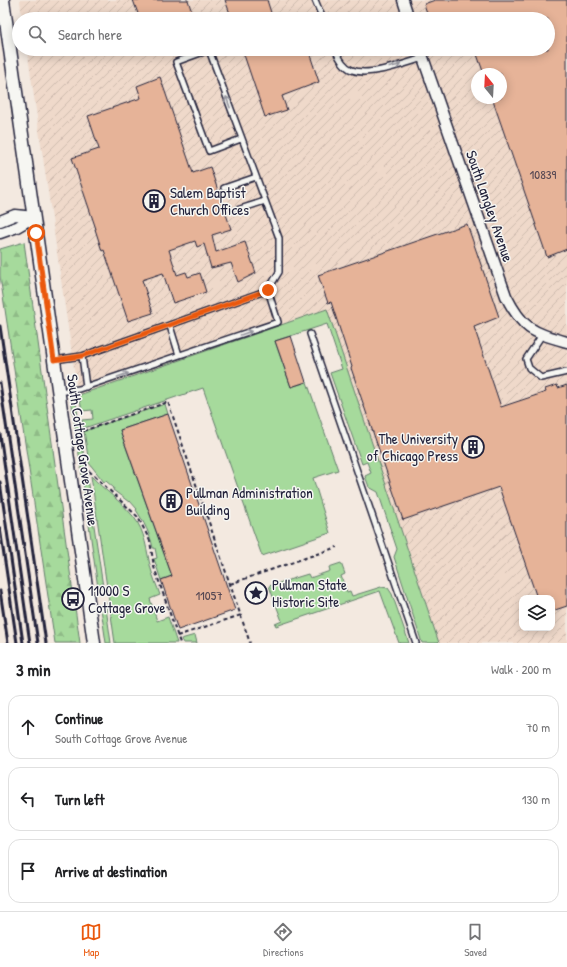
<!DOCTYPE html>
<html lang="en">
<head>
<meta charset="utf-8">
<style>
	:root { --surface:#fff; --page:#f6f6f6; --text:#202124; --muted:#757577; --line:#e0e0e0; --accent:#ea580c }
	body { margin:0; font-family:"Patrick Hand",sans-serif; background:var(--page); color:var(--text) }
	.controls { position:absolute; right:12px; bottom:12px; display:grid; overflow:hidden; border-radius:8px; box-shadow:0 2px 10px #0003 }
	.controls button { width:36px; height:36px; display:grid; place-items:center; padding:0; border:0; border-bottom:1px solid var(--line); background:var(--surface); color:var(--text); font:20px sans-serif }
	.compass { position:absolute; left:471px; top:68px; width:36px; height:36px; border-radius:50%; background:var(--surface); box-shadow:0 2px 10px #0003; rotate:342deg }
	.stop { position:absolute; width:12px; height:12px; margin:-9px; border:3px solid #ea580c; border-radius:50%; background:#fff }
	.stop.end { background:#ea580c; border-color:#fff; box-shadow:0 1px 4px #0008 }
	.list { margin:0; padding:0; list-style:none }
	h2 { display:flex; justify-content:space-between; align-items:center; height:52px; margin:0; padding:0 16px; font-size:17px }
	h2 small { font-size:13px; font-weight:400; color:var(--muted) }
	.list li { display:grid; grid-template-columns:26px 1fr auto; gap:12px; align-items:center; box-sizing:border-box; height:64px; margin:0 8px 8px; padding:0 8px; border:1px solid var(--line); border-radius:12px }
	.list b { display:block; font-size:15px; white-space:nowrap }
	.list p { margin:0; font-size:13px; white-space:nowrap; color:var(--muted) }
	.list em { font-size:13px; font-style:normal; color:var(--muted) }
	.icon { flex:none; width:22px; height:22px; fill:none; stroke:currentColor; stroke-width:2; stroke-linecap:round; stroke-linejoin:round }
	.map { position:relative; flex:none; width:567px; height:643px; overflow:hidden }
	.search { position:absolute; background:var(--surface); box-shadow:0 2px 10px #0003; left:12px; right:12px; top:12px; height:44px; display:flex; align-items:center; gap:10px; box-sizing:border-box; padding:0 14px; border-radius:22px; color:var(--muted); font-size:15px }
	.sheet { height:268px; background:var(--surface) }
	nav { display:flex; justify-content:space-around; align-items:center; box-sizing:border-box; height:56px; border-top:1px solid var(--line); background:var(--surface); font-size:11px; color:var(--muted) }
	nav a { display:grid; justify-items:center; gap:2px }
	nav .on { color:var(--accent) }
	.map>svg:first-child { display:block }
</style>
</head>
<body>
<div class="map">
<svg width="567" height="643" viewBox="0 0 567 643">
	<defs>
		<pattern id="industrial-furrows" width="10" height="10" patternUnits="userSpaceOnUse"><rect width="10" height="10" fill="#efd9ca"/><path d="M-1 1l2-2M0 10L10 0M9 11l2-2" fill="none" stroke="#cdbaae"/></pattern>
		<pattern id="forest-firs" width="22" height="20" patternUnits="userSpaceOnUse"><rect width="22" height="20" fill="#a6da9c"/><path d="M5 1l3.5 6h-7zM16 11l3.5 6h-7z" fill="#8fbb87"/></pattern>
	</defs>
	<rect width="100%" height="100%" fill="#f3e9e0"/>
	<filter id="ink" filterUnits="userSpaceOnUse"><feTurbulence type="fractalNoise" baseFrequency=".025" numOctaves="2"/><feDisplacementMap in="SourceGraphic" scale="8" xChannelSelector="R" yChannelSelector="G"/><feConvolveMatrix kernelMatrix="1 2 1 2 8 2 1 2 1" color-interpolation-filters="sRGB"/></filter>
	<g filter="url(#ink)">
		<!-- industrial -->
		<path fill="url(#industrial-furrows)" fill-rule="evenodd" d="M20 0H567V643H439L327 309 78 395 27 49H548V19H22ZM477 74H501V98H477ZM522 598H552V628H522Z"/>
		<!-- grass -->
		<path fill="#a6da9c" stroke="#647e6c" d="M327 309 439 643H422L394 557 397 549 378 492 369 487 365 476 371 473 367 462 362 464 330 373 342 369 327 324 275 341 291 387 307 382 338 470 313 478 330 533 262 556 203 388 84 428 82 420 93 419 92 410 82 411 79 395Z
			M75 396 103 587 98 588 71 398Z
			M165 404 168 414 120 430 172 576 161 580 154 559 157 558 155 548H153C150 534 144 522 136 510L137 509 130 501 129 502 113 490 114 488 106 481 104 482 89 463 84 431Z
			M91 476C104 490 121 501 133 516 146 532 146 550 151 569 153 577 157 586 160 595L150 599 157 621 168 617 177 643H115Z
			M341 563 345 574 341 576 347 592 350 591 352 596 381 587 388 588 392 594 409 643H399L380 591 276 626 275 624 282 621 269 586 308 574 310 578 330 571 329 567Z
			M103 601H105L111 643H106L101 609 104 608Z
			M195 635 197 643H183L181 639Z"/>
		<!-- forest -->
		<path fill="url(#forest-firs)" stroke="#647e6c" d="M24 242 80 643H55L0 276V249Z"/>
		<!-- building -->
		<path fill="#e6b398" stroke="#22223b" d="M133 0H188L194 19H140Z
			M225 0H267L273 19H232Z
			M435 0H567V249L547 257 492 98H501V74H484L475 49H548V19H429L424 4Z
			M242 49H308L319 82 282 96 287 110 265 117Z
			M160 77 193 173 210 167 231 229 212 235 216 252 245 242 256 273 238 282 231 263 211 268 204 244 197 247 195 241 169 250 177 275 186 272 188 277 200 273 206 292 173 303 163 273 142 280 153 313 128 321 104 250 102 251 95 229H96L72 158 99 149 88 116 141 98 137 86Z
			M467 224 499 317 474 327 501 407 546 392 545 389 557 385 558 388 567 385V606L552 611V598H537L499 487 403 520 351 368 352 367 331 302 328 303 318 275Z
			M291 336 306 382 291 387 275 341Z
			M168 414 235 610 178 630 161 580 172 576 120 430Z"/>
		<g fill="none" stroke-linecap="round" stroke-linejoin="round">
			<!-- service casing -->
			<g stroke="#22223b" stroke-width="8">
				<path id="service" d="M315 0 323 19
					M335 49C338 56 344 67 352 70 369 77 406 63 423 58
					M224 188 256 177
					M237 210 265 201
					M170 326 179 355
					M310 334 416 643
					M542 335 526 359 529 368 541 378 567 372
					M82 356 86 387
					M54 360 82 356 268 290 279 272V238L209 50 176 62 209 151 241 139
					M59 392 79 389 278 322 268 290"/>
			</g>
			<!-- minor casing -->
			<g stroke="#22223b" stroke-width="13">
				<path id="minor" d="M403 0 409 19
					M420 49 506 296C523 330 532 332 567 342
					M0 221 15 215 34 217
					M0 233 17 227 34 217"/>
			</g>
			<!-- tertiary casing -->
			<g stroke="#22223b" stroke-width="15">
				<path id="tertiary" d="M3 0 94 643"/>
			</g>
			<!-- path -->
			<path stroke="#22223b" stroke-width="2" stroke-dasharray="4 3" stroke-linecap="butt" d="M83 431 168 402 250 643
				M89 471 138 517 150 541 154 567 180 643
				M230 584 337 547
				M177 636 241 615"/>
			<!-- service -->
			<use href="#service" stroke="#f6f6f2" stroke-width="5"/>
			<!-- minor -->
			<use href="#minor" stroke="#f6f6f2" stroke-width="10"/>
			<!-- tertiary -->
			<use href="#tertiary" stroke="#f6f6f2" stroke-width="12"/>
			<!-- rail -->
			<path stroke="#22223b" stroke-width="3" d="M0 326 46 643
				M0 383 38 643
				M0 434 30 643
				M0 482 23 643
				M0 528 17 643
				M0 591 8 643"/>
		</g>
		<!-- one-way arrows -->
		<defs><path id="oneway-shaft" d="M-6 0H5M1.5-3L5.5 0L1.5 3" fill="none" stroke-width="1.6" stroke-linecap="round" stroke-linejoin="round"/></defs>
		<g stroke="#9797a0">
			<use href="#oneway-shaft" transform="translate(395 66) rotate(-15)"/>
			<use href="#oneway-shaft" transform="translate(228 102) rotate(-110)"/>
			<use href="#oneway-shaft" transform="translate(246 333) rotate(-19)"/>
			<use href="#oneway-shaft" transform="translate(123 375) rotate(-19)"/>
		</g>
	</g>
	<g fill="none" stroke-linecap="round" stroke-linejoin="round" filter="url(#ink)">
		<!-- route -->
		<path stroke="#ea580c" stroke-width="5" d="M36 233 54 360 82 356 268 290"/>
	</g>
	<!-- icons -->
	<defs>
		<g id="building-ring" transform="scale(1.15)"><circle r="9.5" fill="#f6f6f2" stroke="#22223b" stroke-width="1.5"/><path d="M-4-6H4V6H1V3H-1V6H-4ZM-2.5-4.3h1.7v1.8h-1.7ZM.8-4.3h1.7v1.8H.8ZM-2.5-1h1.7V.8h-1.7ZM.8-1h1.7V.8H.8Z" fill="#22223b"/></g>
		<g id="sight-ring" transform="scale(1.15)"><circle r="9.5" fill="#f6f6f2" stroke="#22223b" stroke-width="1.5"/><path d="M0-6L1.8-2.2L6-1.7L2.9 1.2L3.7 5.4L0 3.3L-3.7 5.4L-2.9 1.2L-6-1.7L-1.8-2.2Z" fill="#22223b"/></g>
		<g id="bus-ring" transform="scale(1.15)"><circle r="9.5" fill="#f6f6f2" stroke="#22223b" stroke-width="1.5"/><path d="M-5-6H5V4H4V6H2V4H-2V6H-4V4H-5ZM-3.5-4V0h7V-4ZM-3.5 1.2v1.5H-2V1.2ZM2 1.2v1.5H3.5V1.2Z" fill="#22223b"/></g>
	</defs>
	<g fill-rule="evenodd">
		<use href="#building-ring" x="154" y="201"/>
		<use href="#building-ring" x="473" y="447"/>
		<use href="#building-ring" x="171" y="501"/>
		<use href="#sight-ring" x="256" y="593"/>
		<use href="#bus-ring" x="73" y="599"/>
	</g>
	<g text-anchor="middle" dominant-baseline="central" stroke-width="3" stroke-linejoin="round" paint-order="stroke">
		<!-- number labels -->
		<g font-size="13" fill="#534652">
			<text x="543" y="174">10839</text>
			<text x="209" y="595">11057</text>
		</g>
		<!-- poi labels -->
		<g font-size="15" fill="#22223b" stroke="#f6f6f2" text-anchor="start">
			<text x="170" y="192">Salem Baptist<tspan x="170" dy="17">Church Offices</tspan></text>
			<text x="458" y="438" text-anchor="end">The University<tspan x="458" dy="17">of Chicago Press</tspan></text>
			<text x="186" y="492">Pullman Administration<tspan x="186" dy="17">Building</tspan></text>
			<text x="272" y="584">Pullman State<tspan x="272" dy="17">Historic Site</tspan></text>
			<text x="88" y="590">11000 S<tspan x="88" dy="17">Cottage Grove</tspan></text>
		</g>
		<!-- street labels -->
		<g font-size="15" fill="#22223b" stroke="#f6f6f2">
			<text transform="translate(490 206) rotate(71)">South Langley Avenue</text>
			<text transform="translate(83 450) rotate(82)">South Cottage Grove Avenue</text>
		</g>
	</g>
</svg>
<div class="controls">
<button><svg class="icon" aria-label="layers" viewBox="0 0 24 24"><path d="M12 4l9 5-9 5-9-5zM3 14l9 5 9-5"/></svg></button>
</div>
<svg class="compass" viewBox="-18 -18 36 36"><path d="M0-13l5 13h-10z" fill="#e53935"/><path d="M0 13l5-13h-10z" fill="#757577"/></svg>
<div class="stop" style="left:36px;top:233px"></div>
<div class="stop end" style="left:268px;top:290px"></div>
<div class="search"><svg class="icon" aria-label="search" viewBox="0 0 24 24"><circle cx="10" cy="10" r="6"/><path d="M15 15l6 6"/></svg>Search here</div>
</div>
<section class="sheet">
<h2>3 min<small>Walk · 200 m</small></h2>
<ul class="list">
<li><svg class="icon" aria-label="ahead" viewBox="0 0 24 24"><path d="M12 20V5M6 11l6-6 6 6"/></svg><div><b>Continue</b><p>South Cottage Grove Avenue</p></div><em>70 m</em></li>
<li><svg class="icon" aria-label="left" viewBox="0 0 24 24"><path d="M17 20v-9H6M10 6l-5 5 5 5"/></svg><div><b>Turn left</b></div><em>130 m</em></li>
<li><svg class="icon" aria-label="arrive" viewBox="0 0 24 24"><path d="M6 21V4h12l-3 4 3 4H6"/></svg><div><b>Arrive at destination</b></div></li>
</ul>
</section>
<nav>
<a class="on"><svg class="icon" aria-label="map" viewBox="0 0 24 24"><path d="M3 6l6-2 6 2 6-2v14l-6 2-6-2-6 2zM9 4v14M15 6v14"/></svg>Map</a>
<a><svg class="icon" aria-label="directions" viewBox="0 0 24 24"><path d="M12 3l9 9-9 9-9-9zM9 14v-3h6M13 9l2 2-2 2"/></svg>Directions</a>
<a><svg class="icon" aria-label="saved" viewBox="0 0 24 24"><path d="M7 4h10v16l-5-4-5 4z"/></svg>Saved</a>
</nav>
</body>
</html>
